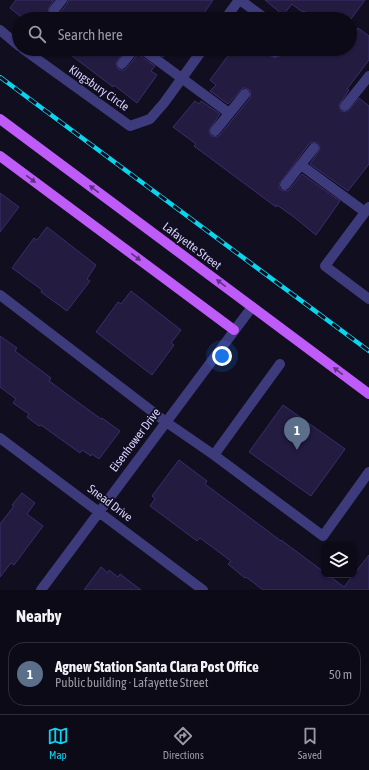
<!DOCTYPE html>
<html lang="en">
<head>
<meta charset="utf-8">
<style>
	:root { --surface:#0d0a18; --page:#161321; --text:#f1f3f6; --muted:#9a9aa2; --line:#2d2b37; --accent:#0ad5ef }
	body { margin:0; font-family:"Asap Condensed",sans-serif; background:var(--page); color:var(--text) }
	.controls { position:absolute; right:12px; bottom:12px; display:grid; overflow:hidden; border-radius:8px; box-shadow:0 1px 3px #0004 }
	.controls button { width:36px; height:36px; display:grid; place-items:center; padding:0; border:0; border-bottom:1px solid var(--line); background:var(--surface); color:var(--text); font:20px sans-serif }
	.you { position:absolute; left:222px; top:356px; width:14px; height:14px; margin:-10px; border:3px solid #fff; border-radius:50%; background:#1a73e8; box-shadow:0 0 0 6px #1a73e833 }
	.badge { display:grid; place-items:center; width:26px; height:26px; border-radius:50%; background:var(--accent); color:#fff; font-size:13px; font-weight:700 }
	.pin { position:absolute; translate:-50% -33px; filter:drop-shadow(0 1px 2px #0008) }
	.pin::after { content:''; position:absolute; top:21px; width:14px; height:12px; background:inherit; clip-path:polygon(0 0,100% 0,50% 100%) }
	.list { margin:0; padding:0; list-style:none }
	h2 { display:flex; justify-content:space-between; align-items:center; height:52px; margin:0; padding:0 16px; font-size:17px }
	h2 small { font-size:13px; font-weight:400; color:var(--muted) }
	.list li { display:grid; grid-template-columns:26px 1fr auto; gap:12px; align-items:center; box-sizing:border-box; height:64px; margin:0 8px 8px; padding:0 8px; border:1px solid var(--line); border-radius:16px }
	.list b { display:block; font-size:15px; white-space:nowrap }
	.list p { margin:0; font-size:13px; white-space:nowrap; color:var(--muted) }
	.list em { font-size:13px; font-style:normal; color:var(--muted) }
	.icon { flex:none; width:22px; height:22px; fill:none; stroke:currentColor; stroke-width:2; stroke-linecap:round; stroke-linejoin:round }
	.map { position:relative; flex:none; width:369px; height:590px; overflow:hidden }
	.search { position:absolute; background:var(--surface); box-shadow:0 1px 3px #0004; left:12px; right:12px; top:12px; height:44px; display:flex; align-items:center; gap:10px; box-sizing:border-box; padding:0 14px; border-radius:22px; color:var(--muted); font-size:15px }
	.sheet { height:124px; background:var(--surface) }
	nav { display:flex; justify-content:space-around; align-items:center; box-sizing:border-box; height:56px; border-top:1px solid var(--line); background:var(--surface); font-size:11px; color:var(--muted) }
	nav a { display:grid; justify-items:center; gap:2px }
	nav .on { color:var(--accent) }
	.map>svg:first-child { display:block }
</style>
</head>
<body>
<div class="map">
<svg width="369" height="590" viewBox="0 0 369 590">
	<rect width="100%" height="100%" fill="#110e20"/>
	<!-- building -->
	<path fill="#231b40" stroke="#3b2e6c" d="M16 0H54L48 9 50 15 53 16 59 14 67 4 68 0H213L200 19H24L10 8Z
		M265 0H365L351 19H312L308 16 306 12 301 11 292 4 283 15Z
		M358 28 369 36V60L347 89 349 90 339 105 341 111 347 112 359 98 369 106V164L348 191 310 164 320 149 318 143 312 142 309 144 279 184V187L281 190 288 191 302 174 340 201 316 235 294 217 277 205 276 207 194 146 196 144 173 127 195 101 199 104 201 101 220 114 209 130 211 136 217 137 220 135 250 98 251 91 246 88H243L228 104 210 91 216 85 210 80 233 49H269V55L275 58 280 56 283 49H350V38Z
		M63 49H126L116 63 118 69 121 70H125L138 54 155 66 151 71 157 75 137 103 114 85 113 87Z
		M153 49H170L163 57Z
		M0 193 19 207 0 232Z
		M47 227 96 265 87 279 90 281 67 311 41 292 42 290 12 268 34 238 37 240Z
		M131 291 181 330 171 343 174 345 152 375 96 332 118 302 121 304Z
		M0 336 17 348 15 351 51 378 49 381 101 419 102 418 120 431 99 459 92 454 91 456 82 450 80 453 41 425 39 426 27 417 29 414 13 403 16 399 0 387Z
		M283 405 345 449 311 496 249 452Z
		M179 460 207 481 205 484 281 541V540L324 572V575H328L344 587 369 555V590H263L246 577 245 578 228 564 231 561 200 538 197 541 150 506 155 499 152 496Z
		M22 493 35 503 27 514 43 526 14 565 11 563 0 577V524L14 506 12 505Z
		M101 567 108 573 109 570 118 577 120 574 141 590H84Z"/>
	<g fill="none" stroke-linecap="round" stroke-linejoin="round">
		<!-- minor -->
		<path stroke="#3e3b7d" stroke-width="10" d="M240 0 266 19
			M54 10 62 0
			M225 19 239 0
			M300 19 302 17
			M0 30 19 46
			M23 49 130 126 150 119 164 103 203 49
			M142 49 229 113
			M275 52 277 49
			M122 64 134 49
			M345 106 369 76
			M215 131 245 94
			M301 165 365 212
			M285 185 314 148
			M369 207 325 266 369 299
			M0 295 166 422 214 455 323 536 369 472
			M0 438 203 590
			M214 455 280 364
			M41 590 252 307"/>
		<!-- major -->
		<path stroke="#bf5bf8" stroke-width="10" d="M0 119 369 394
			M0 156 234 330"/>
		<!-- rail casing -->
		<g stroke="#0ad5ef" stroke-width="4.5">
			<path id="rail" d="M0 77 369 351"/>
		</g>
		<!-- rail -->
		<use href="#rail" stroke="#110e20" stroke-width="3" stroke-dasharray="9" stroke-linecap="butt"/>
	</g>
	<!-- one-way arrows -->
	<defs><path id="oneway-solid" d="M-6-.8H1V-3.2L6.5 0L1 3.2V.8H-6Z"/></defs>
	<g fill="#5f3181">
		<use href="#oneway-solid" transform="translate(31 179) rotate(37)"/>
		<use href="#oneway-solid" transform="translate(94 189) rotate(-143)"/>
		<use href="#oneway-solid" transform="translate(136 257) rotate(37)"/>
		<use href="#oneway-solid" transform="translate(221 283) rotate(-143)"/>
		<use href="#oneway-solid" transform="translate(338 371) rotate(-143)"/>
	</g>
	<g text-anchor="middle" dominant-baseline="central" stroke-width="3.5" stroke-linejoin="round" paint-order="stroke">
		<!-- street labels -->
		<g font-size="12" fill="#d5cffd" stroke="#110e20">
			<text transform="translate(99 88) rotate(35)">Kingsbury Circle</text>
			<text transform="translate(192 246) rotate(37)">Lafayette Street</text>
			<text transform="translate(135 440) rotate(-53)">Eisenhower Drive</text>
			<text transform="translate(110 503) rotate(37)">Snead Drive</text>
		</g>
	</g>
</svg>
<div class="controls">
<button><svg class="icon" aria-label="layers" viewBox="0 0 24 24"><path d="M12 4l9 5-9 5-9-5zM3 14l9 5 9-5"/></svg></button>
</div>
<div class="you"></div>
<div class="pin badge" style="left:297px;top:450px;background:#5c6f8a">1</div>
<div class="search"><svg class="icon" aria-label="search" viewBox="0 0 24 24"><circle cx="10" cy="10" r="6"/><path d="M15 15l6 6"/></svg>Search here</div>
</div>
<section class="sheet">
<h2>Nearby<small></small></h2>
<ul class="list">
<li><span class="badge" style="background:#5c6f8a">1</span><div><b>Agnew Station Santa Clara Post Office</b><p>Public building · Lafayette Street</p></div><em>50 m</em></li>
</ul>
</section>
<nav>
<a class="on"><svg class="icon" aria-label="map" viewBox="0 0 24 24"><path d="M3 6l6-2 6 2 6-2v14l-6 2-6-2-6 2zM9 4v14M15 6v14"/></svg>Map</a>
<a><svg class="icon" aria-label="directions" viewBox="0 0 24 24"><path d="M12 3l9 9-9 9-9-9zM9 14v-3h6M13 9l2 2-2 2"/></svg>Directions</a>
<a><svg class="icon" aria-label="saved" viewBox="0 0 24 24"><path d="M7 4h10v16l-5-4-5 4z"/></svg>Saved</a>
</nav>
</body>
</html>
